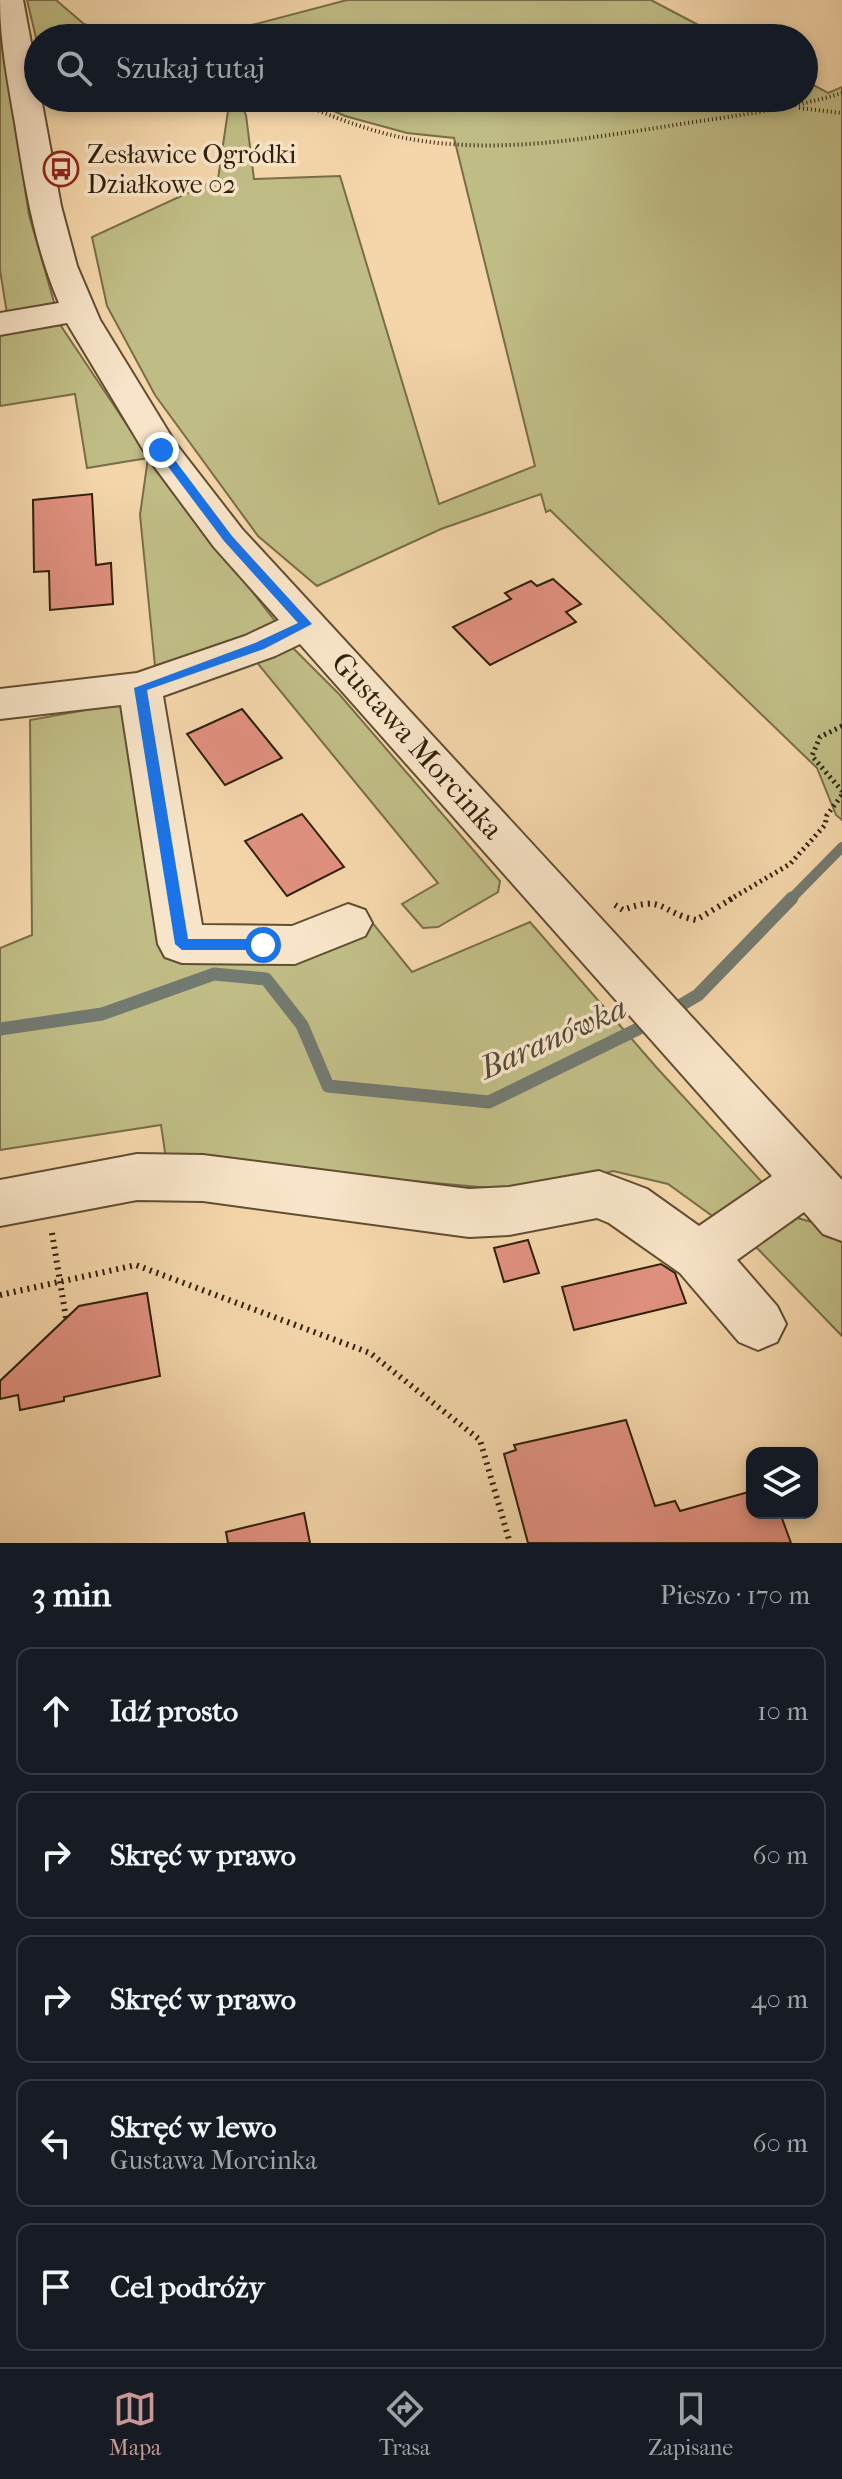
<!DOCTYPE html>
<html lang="pl">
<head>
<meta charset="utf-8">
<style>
	:root { --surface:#171b24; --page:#242831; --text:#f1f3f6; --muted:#9ea1a6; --line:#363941; --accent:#c59692 }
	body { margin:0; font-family:"IM FELL French Canon",serif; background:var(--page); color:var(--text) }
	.controls { position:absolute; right:24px; bottom:24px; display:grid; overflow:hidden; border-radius:16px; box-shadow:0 4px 12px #0003 }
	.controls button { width:72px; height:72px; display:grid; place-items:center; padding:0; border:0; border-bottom:2px solid var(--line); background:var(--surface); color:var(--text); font:40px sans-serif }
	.stop { position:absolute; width:24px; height:24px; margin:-18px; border:6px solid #1a73e8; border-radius:50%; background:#fff }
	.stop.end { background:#1a73e8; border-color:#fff; box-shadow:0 2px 8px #0008 }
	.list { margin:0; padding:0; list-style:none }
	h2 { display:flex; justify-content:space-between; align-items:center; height:104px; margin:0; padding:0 32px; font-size:34px }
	h2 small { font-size:26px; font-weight:400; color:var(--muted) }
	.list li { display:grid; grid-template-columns:52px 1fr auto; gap:24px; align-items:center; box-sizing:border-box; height:128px; margin:0 16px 16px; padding:0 16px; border:2px solid var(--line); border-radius:16px }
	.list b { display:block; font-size:30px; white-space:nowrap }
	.list p { margin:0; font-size:26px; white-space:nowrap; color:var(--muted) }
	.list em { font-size:26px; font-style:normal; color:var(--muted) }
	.icon { flex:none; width:44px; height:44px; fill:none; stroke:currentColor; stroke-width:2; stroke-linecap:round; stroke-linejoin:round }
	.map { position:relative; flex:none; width:842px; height:1543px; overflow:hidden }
	.search { position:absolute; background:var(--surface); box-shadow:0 4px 12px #0003; left:24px; right:24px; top:24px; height:88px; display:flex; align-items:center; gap:20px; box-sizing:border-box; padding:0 28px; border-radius:44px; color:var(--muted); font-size:30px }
	.sheet { height:824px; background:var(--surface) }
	nav { display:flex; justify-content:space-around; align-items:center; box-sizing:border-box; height:112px; border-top:2px solid var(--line); background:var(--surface); font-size:22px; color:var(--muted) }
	nav a { display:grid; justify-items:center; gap:4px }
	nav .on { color:var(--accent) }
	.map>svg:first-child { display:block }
</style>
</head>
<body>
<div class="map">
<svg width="842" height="1543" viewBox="0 0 842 1543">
	<rect width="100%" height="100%" fill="#f4d6aa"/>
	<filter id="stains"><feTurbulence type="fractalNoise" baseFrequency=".0025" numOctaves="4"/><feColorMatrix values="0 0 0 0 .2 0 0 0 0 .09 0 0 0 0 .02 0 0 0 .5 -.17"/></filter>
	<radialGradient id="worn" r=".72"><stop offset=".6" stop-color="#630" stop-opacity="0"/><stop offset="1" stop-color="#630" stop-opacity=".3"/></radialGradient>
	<!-- green -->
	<path fill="#c0bc85" stroke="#786e47" stroke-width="2" d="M27 0H56L84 24 132 38H38V46Z
		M347 0H651L723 38H146L248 26Z
		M0 29 29 215 56 309 7 314 0 270Z
		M804 80 828 93 842 87V820L836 815 817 768 550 510 546 512 541 494 441 529 317 586 258 536 155 395 107 306 92 237 218 179 229 104 225 98H238L246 115 254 179 340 176 439 504 535 466 454 138 407 133 345 116 304 98H804Z
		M59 323 149 458 275 621 260 636 155 666 140 515 148 458 87 468 75 394 0 406V330Z
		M293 648 339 694 500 881 498 892 438 927 423 928 402 904 438 883 254 659Z
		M130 702 175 961 283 963 371 921 412 972 530 922 657 1068 794 1217 830 1227 842 1241V1336L758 1249 668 1184 613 1171 535 1192 166 1159 161 1125 0 1150V948L32 935 30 720Z"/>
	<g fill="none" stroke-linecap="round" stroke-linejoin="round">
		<!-- stream-far1 -->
		<path stroke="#737a70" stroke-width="10" d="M790 900 842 847"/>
		<!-- stream -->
		<path stroke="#737a70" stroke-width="13" d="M671 1011 698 995 792 898
			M0 1029 102 1014 214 974 266 979 302 1025 328 1086 489 1102 652 1022"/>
	</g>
	<!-- building -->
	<path fill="#e19180" stroke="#301f09" stroke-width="2" d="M92 494 96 565 111 563 113 604 50 610 49 571 34 572 33 500Z
		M553 579 581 604 566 612 576 622 490 665 453 627 511 599 505 593 531 581 537 586Z
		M242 709 282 758 225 785 187 734Z
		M302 814 344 867 287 896 245 841Z
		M528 1240 539 1273 504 1282 494 1248Z
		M661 1264 675 1273 686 1303 574 1330 562 1287Z
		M147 1293 160 1376 64 1397V1401L20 1410 18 1395 0 1399V1381L79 1306Z
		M626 1420 655 1506 675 1501 680 1511 752 1491V1513H780L791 1543H528L504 1454 516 1450 514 1445Z
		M304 1513 310 1543H228L226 1532Z"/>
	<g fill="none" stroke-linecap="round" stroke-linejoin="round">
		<!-- minor casing -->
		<g stroke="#614d31" stroke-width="4">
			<path id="minor" d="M0 0H23L38 80V98H41L61 206 77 266 100 320 176 444 242 529 842 1180V1241L823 1234 804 1212 737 1260 777 1306 786 1324 777 1342 758 1350 739 1342 680 1273 609 1223 597 1218 509 1235 469 1237 203 1201 137 1200 0 1226V1180L137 1154 203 1155 469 1189 509 1187 599 1171 647 1189 699 1226 772 1176 300 644 275 656 163 696 202 925 292 926 348 904 365 910 372 923 365 936 295 964 182 963 165 957 158 944 121 705 0 719V689L137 673 245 636 279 620 214 547 148 458 67 323 0 335V313L59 303C34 245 25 185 15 123 8 82 0 42 0 0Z"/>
		</g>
		<!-- path-far2 -->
		<path stroke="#301f09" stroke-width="4" stroke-dasharray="1 3" stroke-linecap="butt" d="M289 98C330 116 372 133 416 140 502 154 590 138 675 125 731 116 787 110 842 93
			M799 108 842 113"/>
		<!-- path-far1 -->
		<path stroke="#301f09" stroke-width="5" stroke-dasharray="2 4" stroke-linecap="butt" d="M842 726 820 737 812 756 842 791
			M729 900 790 864 825 825 827 815 842 795"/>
		<!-- path -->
		<path stroke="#301f09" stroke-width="6" stroke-dasharray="2 5" stroke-linecap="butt" d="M615 905 623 910C665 894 660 913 696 920L733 898
			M52 1233 66 1318
			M0 1295 136 1265 370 1353 480 1440 510 1543"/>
		<!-- minor -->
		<use href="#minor" fill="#f8e4c8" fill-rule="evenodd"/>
	</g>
	<!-- route -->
	<path fill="#1a73e8" d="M157 447H165L232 536 312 624 264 649 147 690 188 939H263L270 945 263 950H182L175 944 134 688 255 643 298 623 224 541 157 452Z"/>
	<!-- icons -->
	<defs>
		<g id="bus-ring" transform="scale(1.8)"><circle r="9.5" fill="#f8e4c8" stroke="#8f2418" stroke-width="1.5"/><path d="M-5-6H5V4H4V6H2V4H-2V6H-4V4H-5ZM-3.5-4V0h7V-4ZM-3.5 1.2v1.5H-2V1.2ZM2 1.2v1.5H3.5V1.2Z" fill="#8f2418"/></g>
	</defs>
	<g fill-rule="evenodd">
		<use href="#bus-ring" x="61" y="169"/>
	</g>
	<g text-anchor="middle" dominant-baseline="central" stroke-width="7" stroke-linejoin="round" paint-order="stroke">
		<!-- far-poi labels -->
		<g font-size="26" fill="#301f09" stroke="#f8e4c8" text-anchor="start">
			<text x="87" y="154">Zesławice Ogródki<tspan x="87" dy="30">Działkowe 02</tspan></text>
		</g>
		<!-- street labels -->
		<g font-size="30" fill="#301f09" stroke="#f8e4c8">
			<text transform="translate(417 746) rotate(48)">Gustawa Morcinka</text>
		</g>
		<!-- water labels -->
		<g font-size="32" font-style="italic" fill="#524c3c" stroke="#f8e4c8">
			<text transform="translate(553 1038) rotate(-24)">Baranówka</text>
		</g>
	</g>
	<rect width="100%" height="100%" filter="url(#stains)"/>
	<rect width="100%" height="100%" fill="url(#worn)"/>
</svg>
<div class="controls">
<button><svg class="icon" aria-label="layers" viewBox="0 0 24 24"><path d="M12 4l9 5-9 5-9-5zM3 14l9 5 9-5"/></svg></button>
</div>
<div class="stop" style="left:263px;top:945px"></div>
<div class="stop end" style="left:161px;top:450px"></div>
<div class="search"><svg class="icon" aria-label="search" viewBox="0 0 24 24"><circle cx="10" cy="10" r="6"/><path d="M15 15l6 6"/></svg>Szukaj tutaj</div>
</div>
<section class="sheet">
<h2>3 min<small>Pieszo · 170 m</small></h2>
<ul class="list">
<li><svg class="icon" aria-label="ahead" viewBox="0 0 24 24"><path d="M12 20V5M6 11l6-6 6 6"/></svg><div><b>Idź prosto</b></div><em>10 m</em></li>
<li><svg class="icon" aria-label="right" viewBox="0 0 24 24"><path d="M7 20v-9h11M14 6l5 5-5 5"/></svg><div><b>Skręć w prawo</b></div><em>60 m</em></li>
<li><svg class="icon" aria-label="right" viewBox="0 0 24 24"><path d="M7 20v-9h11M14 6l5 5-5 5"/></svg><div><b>Skręć w prawo</b></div><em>40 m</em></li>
<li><svg class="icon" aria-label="left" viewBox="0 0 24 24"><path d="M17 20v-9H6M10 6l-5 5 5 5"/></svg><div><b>Skręć w lewo</b><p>Gustawa Morcinka</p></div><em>60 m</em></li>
<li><svg class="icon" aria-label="arrive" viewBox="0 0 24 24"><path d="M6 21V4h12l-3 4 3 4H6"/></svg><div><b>Cel podróży</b></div></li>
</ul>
</section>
<nav>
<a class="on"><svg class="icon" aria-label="map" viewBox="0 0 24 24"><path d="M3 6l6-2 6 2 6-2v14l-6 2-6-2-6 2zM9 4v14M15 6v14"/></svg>Mapa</a>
<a><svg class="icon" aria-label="directions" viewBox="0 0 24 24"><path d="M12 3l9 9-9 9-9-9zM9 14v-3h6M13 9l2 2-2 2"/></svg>Trasa</a>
<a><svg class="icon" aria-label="saved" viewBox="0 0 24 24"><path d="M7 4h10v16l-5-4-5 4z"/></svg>Zapisane</a>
</nav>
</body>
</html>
